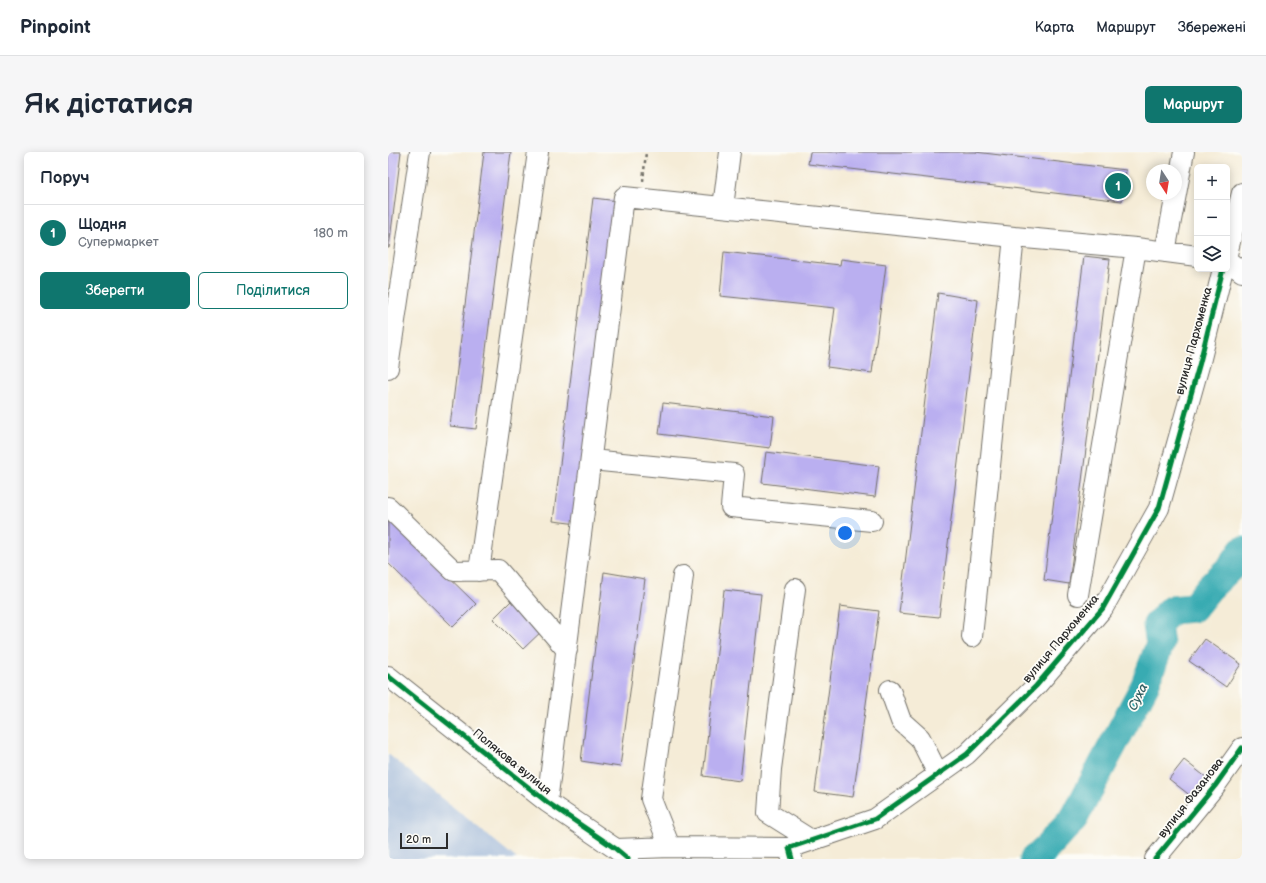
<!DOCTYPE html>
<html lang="uk">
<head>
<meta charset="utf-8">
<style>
	:root { --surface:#fff; --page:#f6f6f7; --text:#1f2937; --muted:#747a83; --line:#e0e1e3; --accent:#0f766e }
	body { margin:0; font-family:"Balsamiq Sans",sans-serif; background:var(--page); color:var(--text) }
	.controls { position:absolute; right:12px; top:12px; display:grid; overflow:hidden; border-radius:6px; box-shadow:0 2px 10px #0003 }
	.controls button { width:36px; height:36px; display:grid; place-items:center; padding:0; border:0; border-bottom:1px solid var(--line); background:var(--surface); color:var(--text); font:20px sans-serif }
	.compass { position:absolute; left:758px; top:12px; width:36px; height:36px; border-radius:50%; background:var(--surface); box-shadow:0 2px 10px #0003; rotate:168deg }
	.scale { position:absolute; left:12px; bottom:10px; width:48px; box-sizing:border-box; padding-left:4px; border:2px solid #2b2b2b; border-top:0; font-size:11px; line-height:14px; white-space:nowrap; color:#2b2b2b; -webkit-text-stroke:3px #fdfcf7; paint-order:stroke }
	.you { position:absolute; left:457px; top:381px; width:14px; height:14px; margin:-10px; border:3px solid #fff; border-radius:50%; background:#1a73e8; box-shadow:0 0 0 6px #1a73e833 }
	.badge { display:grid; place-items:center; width:26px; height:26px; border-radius:50%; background:var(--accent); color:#fff; font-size:13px; font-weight:700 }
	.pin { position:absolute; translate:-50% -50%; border:2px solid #fff; box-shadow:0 1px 4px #0006 }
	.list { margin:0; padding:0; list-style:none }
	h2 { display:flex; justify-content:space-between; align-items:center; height:52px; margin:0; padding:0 16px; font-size:17px }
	h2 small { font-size:13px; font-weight:400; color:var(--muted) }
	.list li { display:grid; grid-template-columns:26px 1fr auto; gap:12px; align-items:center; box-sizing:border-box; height:56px; padding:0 16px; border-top:1px solid var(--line) }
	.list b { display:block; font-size:15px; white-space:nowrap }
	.list p { margin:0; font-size:13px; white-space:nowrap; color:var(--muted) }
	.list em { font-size:13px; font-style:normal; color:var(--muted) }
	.actions { display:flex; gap:8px; padding:12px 16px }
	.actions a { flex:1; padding:9px 0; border:1px solid var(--accent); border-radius:6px; text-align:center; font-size:14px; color:var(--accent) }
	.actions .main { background:var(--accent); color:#fff }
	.icon { flex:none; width:22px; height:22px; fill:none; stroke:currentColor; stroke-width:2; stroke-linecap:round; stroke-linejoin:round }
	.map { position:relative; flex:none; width:854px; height:707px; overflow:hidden; border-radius:6px }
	header { display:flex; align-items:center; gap:24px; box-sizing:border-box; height:56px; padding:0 20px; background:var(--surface); border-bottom:1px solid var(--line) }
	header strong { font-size:19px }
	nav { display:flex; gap:22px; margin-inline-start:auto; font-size:14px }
	.intro { display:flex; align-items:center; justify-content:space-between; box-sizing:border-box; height:96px; padding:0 24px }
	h1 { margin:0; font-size:28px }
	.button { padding:10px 18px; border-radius:6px; background:var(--accent); color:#fff; font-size:14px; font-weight:700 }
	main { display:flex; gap:24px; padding:0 24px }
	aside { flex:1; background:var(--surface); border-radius:6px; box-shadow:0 2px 10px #0003 }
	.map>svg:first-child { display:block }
</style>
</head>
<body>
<header>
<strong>Pinpoint</strong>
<nav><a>Карта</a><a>Маршрут</a><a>Збережені</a></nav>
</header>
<div class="intro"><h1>Як дістатися</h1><a class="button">Маршрут</a></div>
<main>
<aside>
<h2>Поруч<small></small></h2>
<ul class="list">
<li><span class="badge">1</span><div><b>Щодня</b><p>Супермаркет</p></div><em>180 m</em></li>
</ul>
<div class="actions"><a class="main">Зберегти</a><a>Поділитися</a></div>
</aside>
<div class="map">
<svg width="854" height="707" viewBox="0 0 854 707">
	<rect width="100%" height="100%" fill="#fdfcf7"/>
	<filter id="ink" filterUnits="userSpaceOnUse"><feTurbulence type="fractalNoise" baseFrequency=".025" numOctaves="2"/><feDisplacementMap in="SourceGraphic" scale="8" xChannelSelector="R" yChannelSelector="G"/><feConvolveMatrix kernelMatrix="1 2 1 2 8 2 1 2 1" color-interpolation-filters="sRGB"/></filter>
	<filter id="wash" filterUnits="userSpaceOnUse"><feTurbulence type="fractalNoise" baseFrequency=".012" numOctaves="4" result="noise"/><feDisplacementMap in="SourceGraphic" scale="16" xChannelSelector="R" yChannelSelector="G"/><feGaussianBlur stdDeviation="0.9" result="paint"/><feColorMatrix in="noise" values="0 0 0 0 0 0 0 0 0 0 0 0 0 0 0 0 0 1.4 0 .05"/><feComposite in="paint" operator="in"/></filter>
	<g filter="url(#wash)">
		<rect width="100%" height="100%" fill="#f5ecd7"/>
		<!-- industrial -->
		<path fill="#b4c6de" d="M0 602 129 707H0Z"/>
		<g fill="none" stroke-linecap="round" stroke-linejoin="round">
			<!-- river -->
			<path stroke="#39abb2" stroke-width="29" d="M646 707 653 702 686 666 726 591 757 533 772 492 769 473 783 458 805 456 821 436 843 415 854 399"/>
		</g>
		<g id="blocks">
			<!-- building -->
			<path fill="#baaff0" d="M0 0H13L1 96H0Z
				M96 0H123L88 277 62 274Z
				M422 0H587L738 18 734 49 420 12Z
				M205 46 230 49 190 372 165 369Z
				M336 100 452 113 453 107 498 113 484 221 439 215 447 156 332 144Z
				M696 104 722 107 681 432 656 428Z
				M550 141 590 148 551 465 511 461Z
				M275 251 386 264 382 296 271 282Z
				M378 300 491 314 487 345 374 331Z
				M0 366 88 452 65 475 0 411Z
				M216 420 257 427 232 615 193 609Z
				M336 438 373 442 352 629 315 624Z
				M126 446 157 476 135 497 105 467Z
				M452 454 491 459 465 645 427 640Z
				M817 487 853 512 838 535 801 509Z
				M796 608 819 626 804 645 781 627Z"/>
		</g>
	</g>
	<g filter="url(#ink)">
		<use href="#blocks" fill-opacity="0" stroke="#726f67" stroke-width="1"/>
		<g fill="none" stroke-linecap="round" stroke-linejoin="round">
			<!-- minor casing -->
			<g stroke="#726f67" stroke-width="22">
				<path id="minor" d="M335 55 342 0
					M777 100 796 0
					M839 102 854 41
					M839 108 854 120
					M0 216 32 0
					M203 308 346 322 343 355 484 369
					M0 355 66 419 110 418 179 498
					M91 419 150 0
					M407 437 383 617 380 661 423 688
					M690 443 748 96
					M584 485 626 85
					M0 524 159 650 228 697 240 707
					M502 538 513 569 532 586 550 622
					M159 650 236 45 626 85 748 96 809 104
					M282 695 263 647 295 424
					M228 697 282 695 401 696
					M404 707 401 696 487 667 579 602 648 534 715 456 771 356 812 210 835 117
					M767 707 827 634 854 596"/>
			</g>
			<!-- path -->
			<path stroke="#726f67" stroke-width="2.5" stroke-dasharray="3 3" stroke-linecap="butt" d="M255 29 258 0"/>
			<!-- minor -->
			<use href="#minor" stroke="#fff" stroke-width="20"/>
			<!-- cycleway casing -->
			<g stroke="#fdfcf7" stroke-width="8">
				<path id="cycleway" d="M0 524 159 650 228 697 240 707
					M404 707 401 696 487 667 579 602 648 534 715 456 771 356 812 210 835 117
					M767 707 827 634 854 596"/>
			</g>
			<!-- cycleway -->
			<use href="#cycleway" stroke="#00873e" stroke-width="5"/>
		</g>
	</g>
	<g text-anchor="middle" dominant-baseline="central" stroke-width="3.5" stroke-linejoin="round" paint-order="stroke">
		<!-- street labels -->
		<g font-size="12" fill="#2b2b2b" stroke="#fdfcf7">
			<text transform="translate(806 189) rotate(-75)">вулиця Пархоменка</text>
			<text transform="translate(673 487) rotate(-50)">вулиця Пархоменка</text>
			<text transform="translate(124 610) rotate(39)">Полякова вулиця</text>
			<text transform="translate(803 646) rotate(-52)">вулиця Фазанова</text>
		</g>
		<!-- water labels -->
		<g font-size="13" font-style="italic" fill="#315e61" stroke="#fdfcf7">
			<text transform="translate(750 545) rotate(-64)">Суха</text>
		</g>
	</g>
</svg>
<div class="controls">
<button>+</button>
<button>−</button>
<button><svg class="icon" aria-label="layers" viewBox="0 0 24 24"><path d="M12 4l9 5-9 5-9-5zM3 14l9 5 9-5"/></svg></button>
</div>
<svg class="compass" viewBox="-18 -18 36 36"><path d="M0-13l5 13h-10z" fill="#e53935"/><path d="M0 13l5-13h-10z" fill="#747a83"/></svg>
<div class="scale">20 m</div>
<div class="you"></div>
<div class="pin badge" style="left:730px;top:34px">1</div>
</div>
</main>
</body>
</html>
